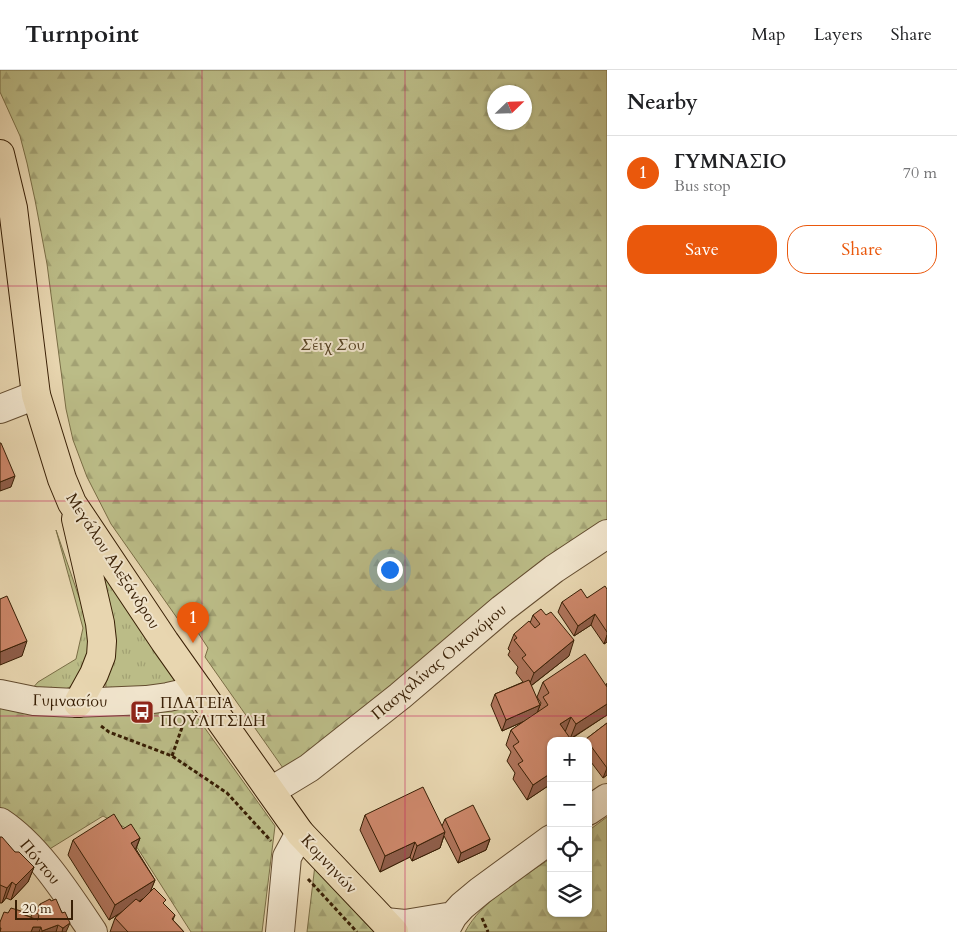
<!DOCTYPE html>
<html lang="en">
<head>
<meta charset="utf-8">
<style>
	:root { --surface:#fff; --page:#f6f6f6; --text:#202124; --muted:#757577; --line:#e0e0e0; --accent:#ea580c }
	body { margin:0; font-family:Cardo,serif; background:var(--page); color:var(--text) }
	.controls { position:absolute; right:15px; bottom:15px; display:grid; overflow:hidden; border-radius:10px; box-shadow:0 1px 4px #0004 }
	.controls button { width:45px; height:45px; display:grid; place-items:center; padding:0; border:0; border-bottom:1px solid var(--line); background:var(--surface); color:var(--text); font:25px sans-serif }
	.compass { position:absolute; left:487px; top:15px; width:45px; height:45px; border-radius:50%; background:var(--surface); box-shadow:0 1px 4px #0004; rotate:67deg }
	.scale { position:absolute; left:15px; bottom:12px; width:58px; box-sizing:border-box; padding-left:5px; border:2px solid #381f05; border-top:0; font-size:14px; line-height:18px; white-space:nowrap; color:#381f05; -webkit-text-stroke:4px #f0e4cc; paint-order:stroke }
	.you { position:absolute; left:389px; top:499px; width:18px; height:18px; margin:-12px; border:4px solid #fff; border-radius:50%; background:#1a73e8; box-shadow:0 0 0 8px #1a73e833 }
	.badge { display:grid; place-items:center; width:32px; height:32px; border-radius:50%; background:var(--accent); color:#fff; font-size:16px; font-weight:700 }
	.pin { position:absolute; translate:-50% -41px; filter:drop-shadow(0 1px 2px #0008) }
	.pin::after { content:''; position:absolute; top:26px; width:18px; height:15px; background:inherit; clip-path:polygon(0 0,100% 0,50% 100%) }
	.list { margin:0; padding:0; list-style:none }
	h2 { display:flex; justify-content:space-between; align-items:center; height:65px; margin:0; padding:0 20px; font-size:21px }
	h2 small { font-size:16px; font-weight:400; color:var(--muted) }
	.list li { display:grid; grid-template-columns:32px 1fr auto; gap:15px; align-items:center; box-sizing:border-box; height:75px; padding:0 20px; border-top:1px solid var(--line) }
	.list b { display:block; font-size:19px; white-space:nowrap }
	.list p { margin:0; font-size:16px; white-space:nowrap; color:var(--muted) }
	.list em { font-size:16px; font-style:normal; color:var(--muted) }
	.actions { display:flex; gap:10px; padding:15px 20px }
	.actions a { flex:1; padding:11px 0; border:1px solid var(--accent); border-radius:20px; text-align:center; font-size:18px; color:var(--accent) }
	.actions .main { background:var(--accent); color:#fff }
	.icon { flex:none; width:28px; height:28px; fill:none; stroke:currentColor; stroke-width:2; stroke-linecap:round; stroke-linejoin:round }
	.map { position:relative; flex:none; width:607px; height:862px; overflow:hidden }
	header { display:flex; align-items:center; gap:30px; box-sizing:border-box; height:70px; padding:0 25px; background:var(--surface); border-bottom:1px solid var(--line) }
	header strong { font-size:24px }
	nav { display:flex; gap:28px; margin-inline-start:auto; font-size:18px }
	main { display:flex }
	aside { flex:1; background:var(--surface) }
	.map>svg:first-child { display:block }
</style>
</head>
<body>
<header>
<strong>Turnpoint</strong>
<nav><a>Map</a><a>Layers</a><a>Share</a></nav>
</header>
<main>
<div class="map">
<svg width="607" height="862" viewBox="0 0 607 862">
	<defs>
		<pattern id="grass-tufts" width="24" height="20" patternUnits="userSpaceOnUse" patternTransform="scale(1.25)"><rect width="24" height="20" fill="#bbbc87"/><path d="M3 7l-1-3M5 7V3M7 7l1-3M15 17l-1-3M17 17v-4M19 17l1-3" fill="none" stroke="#a2a173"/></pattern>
		<pattern id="forest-firs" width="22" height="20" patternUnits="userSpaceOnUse" patternTransform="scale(1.25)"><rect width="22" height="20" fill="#bbbc87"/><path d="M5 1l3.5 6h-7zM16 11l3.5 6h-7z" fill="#a2a173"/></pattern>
	</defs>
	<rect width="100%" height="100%" fill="#e8d6b0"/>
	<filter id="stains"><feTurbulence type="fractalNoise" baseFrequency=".004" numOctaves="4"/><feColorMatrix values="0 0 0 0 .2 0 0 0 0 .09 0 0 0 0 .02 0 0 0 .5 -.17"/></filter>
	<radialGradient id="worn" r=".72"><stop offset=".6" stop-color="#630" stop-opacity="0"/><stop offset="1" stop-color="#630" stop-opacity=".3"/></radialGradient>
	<!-- grass -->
	<path fill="url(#grass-tufts)" stroke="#7a6e46" d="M56 460 93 568 94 580 77 609 70 617 61 621 31 620 38 612 76 589 83 558Z
		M102 502 177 607 176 614 106 619Z"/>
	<!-- forest -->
	<path fill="url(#forest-firs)" stroke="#7a6e46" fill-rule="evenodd" d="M0 0H607V454L299 693 283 698 205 587 208 578 193 555H182L111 454 87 407 73 370 66 339 47 194 35 130 27 93 20 66 0 22ZM494 22H524V52H494Z
		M0 635 126 643 189 636 275 756 262 862H191L124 757 103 746 48 780 0 742Z
		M607 747V862H465C481 831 522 808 551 788V843H588V761Z
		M315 795 378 862H307Z"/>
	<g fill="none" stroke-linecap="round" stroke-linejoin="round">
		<!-- minor casing -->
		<g stroke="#644d30" stroke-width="30">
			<path id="minor" d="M0 339 36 325
				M0 624 34 631 75 633 146 630 168 627 199 620
				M271 721 309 698 400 626 502 539 554 499 607 464
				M588 741 607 728
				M0 752C38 777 68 825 93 862
				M385 852 405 854 453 846
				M280 862 287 787 300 763
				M444 862 453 846 462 836 480 821 551 769"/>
		</g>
		<!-- major casing -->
		<g stroke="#381f05" stroke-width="30">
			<path id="major" d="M0 84 13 138 36 325 62 409 72 433 165 572 300 763 394 862
				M76 449 100 553 102 571 101 586 94 604 78 633"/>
		</g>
		<!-- path -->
		<path stroke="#381f05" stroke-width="3" stroke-dasharray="4 2.5" stroke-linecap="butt" d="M101 656 109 662 172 686 227 723 271 771
			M172 686 186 646
			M308 809 357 862
			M482 848 488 862"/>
		<!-- minor -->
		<use href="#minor" stroke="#f0e4cc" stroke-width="28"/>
		<!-- major -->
		<use href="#major" stroke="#e8d6b0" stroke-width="28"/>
	</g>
	<!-- wall -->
	<path fill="#af745b" stroke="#381f05" d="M607 519V572L604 574 591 555 574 566 558 542 562 532 587 528Z
		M533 545 569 586 531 616 540 635 537 642 541 633 537 627 543 612 606 616 607 613V645L571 669 551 671V714L527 730 513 709 515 703 507 691 511 682 506 675 511 660 525 651 502 661 491 635 495 624 523 612 516 603 518 597 508 585 510 581 508 579 514 564 530 553Z
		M607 653V705L603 708 588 688V671H585L586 669Z
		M365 745 442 756 445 749 490 769 486 780 458 793 444 766 440 778 412 791 410 787 380 802 360 760Z
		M123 759 140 768 136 779 155 810 150 822 164 834 175 845 173 850 184 862H110L115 848 122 842 109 850 68 785 73 770Z
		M0 767 15 782 34 797 28 812 11 830 6 828 2 833H0Z
		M40 834 66 862H0V852L8 843 22 844 31 847 33 840 38 837Z"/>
	<!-- shaded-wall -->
	<path fill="#8f5e4a" stroke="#381f05" d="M15 406 11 417 0 421V412Z
		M595 544 591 555 574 566 578 556Z
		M607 565V572L604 574Z
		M574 570 569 586 528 618 534 603Z
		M27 571 22 586 0 595V582Z
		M607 634V645L570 669 576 654Z
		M540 635 536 646 502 661 506 650Z
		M571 647 565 662 560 654Z
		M607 698V705L603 708Z
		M551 703V714L527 730 533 715Z
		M445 762 440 778 412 791 417 776Z
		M140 768 134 783 131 773Z
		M490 769 486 780 458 793 461 783Z
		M415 772 410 787 380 802 385 786Z
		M34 797 28 812 11 830 16 815Z
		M155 810 149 825 109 850 115 835Z
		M12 812 6 828 2 833 7 818Z
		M70 853 66 862H62L63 858Z
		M58 855 56 862H42V861Z
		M33 857H41L39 862H31Z"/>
	<!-- building -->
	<path fill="#cc876a" stroke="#381f05" d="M0 373H1L15 406 0 412Z
		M605 516 607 519V562L595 544 578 556 562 532 581 519 587 528Z
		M7 526 27 571 0 582V529Z
		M541 539 546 545 551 542 574 570 534 603 522 588 526 585 514 570 517 568 514 564 529 551 535 558 540 554 533 545Z
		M585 584 607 617V634L576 654 571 647 560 654 572 671H551V703L533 715 518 694 523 691 513 676 519 672 511 660 548 635 543 627 549 623 543 612Z
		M529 610 540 635 506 650 495 624Z
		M607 653V698L588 672V671H587L586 669Z
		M423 717 445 762 417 776 415 772 385 786 365 745Z
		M473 735 490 769 461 783 445 749Z
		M114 744 123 759 131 754 140 768 131 773 155 810 115 835 73 770Z
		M0 767H2L15 782H19L34 797 16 815 12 812 7 818 0 815Z
		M154 818 166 830 163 833 175 845 172 849 184 862H128L115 848 136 829 140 832Z
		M50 829 51 831 56 829 62 843 65 842 70 853 63 858 58 855 42 861 41 857H33L31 862H0L1 858H0V852L4 842 8 843 11 838 21 841 22 844 38 850 39 844 35 843 33 840 41 836 40 834Z"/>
	<!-- grid -->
	<path fill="none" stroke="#c2185b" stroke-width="1" stroke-opacity="0.55" d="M202 0V862M405 0V862M0 216H607M0 431H607M0 646H607"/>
	<!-- icons -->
	<defs>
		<g id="bus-square" transform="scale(1.25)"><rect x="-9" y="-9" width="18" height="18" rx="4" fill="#8f2418" stroke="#f0e4cc"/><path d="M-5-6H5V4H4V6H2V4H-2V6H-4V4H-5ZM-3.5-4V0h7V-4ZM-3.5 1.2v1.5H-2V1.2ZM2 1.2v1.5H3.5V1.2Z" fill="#fff"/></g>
	</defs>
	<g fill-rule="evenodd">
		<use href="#bus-square" x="142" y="642"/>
	</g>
	<g text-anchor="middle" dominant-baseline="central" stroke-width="4" stroke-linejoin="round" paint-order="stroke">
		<!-- park labels -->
		<g font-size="16" font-style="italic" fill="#594626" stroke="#f0e4cc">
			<text x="333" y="275">Σέιχ Σου</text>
		</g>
		<!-- street labels -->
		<g font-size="16" fill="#381f05" stroke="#f0e4cc">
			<text transform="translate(113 491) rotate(57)">Μεγάλου Αλεξάνδρου</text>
			<text transform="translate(439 592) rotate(-40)">Πασχαλίνας Οικονόμου</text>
			<text transform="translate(70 631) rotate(1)">Γυμνασίου</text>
			<text transform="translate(40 792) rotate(50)">Πόντου</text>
			<text transform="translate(329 794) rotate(47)">Κομνηνών</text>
		</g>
		<!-- poi labels -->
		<g font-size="16" fill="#381f05" stroke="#f0e4cc" text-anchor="start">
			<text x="160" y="633">ΠΛΑΤΕΙΑ<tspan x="160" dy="18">ΠΟΥΛΙΤΣΙΔΗ</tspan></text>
		</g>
	</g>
	<rect width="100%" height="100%" filter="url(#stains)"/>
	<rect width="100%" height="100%" fill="url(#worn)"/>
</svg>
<div class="controls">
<button>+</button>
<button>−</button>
<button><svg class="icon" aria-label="locate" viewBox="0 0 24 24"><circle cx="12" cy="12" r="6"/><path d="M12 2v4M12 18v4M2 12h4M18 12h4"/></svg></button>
<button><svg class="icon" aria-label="layers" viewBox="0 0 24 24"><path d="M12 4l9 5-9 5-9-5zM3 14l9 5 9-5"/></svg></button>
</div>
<svg class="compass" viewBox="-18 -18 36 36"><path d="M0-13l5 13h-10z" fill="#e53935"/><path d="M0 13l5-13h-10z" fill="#757577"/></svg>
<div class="scale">20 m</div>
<div class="you"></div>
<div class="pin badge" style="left:193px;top:573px">1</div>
</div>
<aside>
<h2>Nearby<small></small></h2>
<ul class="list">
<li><span class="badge">1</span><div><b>ΓΥΜΝΑΣΙΟ</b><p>Bus stop</p></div><em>70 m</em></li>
</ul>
<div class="actions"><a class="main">Save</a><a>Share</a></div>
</aside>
</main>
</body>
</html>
